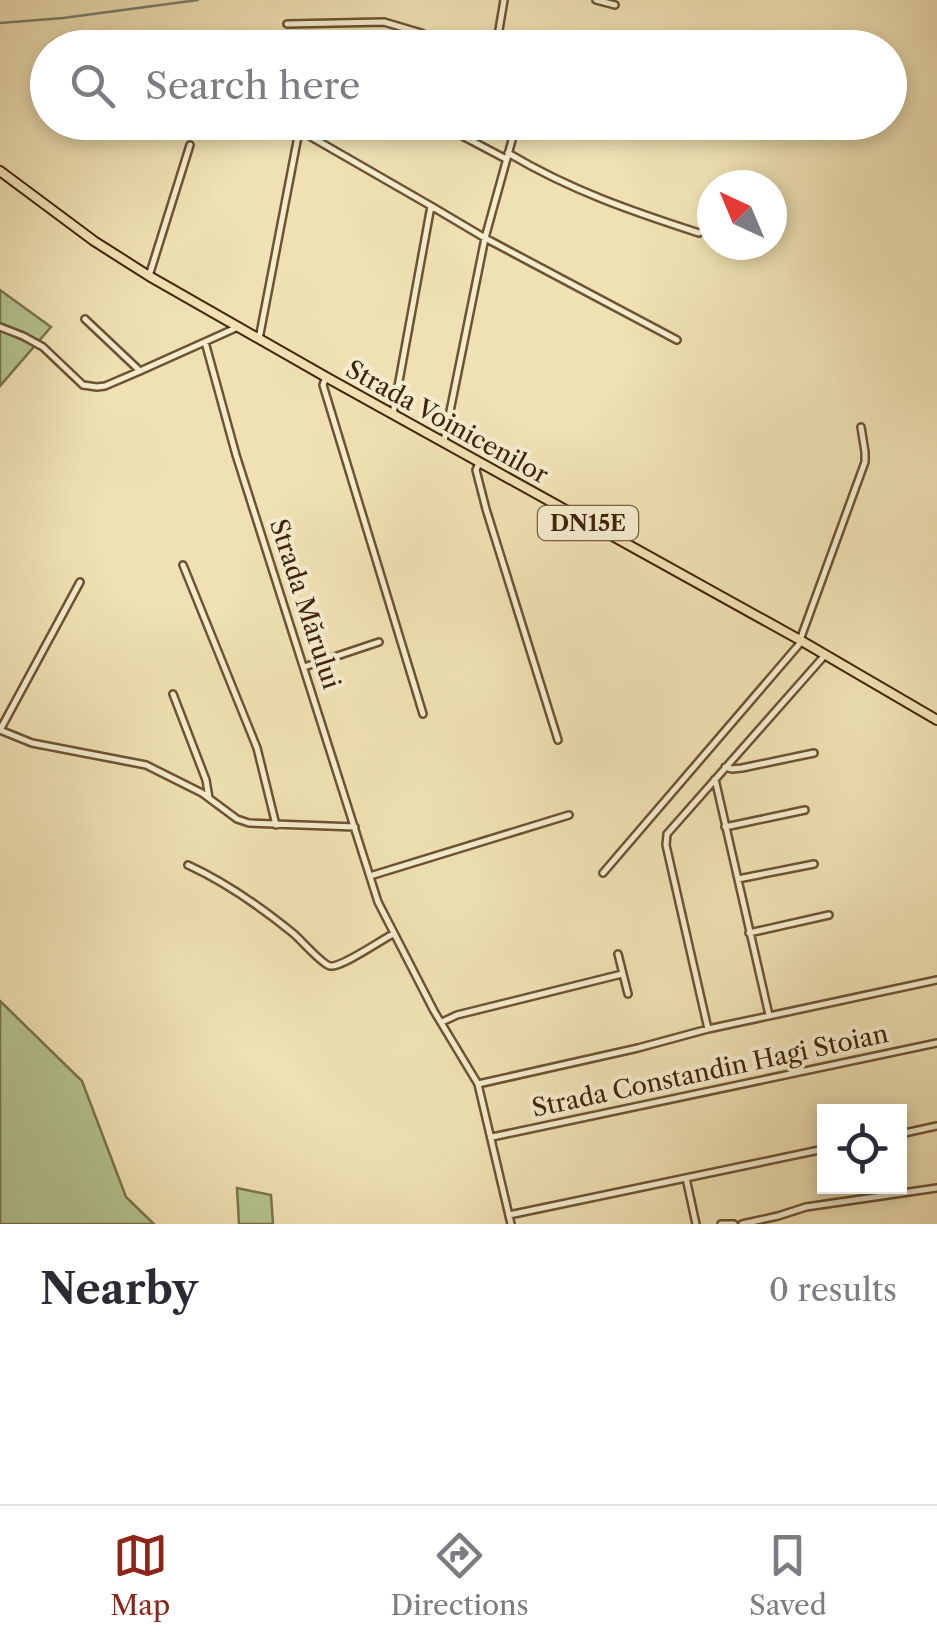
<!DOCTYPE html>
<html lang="en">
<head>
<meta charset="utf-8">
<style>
	:root { --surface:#fff; --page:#f2f2f3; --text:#2b2b33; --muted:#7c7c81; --line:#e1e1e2; --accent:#8f2418 }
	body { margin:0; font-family:"Libre Caslon Text",serif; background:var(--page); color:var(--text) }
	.controls { position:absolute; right:30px; bottom:30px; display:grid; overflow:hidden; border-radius:0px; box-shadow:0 5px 15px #0003 }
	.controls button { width:90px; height:90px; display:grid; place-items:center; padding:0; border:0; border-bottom:2px solid var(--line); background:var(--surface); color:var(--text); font:50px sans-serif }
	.compass { position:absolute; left:697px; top:170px; width:90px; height:90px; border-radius:50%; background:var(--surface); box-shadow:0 5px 15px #0003; rotate:316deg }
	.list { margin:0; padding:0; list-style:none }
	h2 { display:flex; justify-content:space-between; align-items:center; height:130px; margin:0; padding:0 40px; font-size:42px }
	h2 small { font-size:32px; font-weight:400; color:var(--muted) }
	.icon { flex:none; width:55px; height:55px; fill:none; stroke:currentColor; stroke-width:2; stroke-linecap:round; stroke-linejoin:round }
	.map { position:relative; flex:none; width:937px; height:1224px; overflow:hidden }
	.search { position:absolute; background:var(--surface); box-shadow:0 5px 15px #0003; left:30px; right:30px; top:30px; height:110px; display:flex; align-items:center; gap:25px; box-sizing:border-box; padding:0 35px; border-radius:55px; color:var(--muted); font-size:38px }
	.sheet { height:280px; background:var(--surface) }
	nav { display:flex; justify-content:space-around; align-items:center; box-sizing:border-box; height:140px; border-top:2px solid var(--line); background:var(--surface); font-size:28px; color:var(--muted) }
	nav a { display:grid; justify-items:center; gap:5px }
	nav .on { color:var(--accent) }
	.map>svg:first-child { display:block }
</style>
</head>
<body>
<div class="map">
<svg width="937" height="1224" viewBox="0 0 937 1224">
	<rect width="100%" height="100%" fill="#efe1b3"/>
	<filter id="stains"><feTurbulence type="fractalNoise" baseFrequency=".002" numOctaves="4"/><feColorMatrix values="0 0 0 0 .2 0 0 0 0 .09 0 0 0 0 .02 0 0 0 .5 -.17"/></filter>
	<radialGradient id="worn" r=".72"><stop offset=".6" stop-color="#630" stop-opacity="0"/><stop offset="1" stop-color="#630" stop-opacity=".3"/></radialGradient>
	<!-- green -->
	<path fill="#b3c491" stroke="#7a744c" stroke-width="2.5" d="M0 290 51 327 0 386Z
		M0 1001 82 1081 126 1197 154 1224H0Z
		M237 1188 271 1195 273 1224H239Z"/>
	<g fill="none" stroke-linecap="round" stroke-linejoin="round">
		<!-- stream -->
		<path stroke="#767f6d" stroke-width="2.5" d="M0 23 63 18 198 0"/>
		<!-- minor casing -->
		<g stroke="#6c5331" stroke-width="10">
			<path id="minor" d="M596 0 615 5
				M287 24 384 22 421 33 457 48
				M496 48 504 0
				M436 122 506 159
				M268 128 299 130 431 206 393 414
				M508 153C570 190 631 211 699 233
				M431 206 485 238 677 340
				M149 276 190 145
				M85 319 140 371
				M0 327 23 336 43 347 83 385 97 387 105 386 140 371 238 327
				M259 339 299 131
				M205 342 236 455 378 902 434 1011 478 1084 511 1224
				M326 377 323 385 423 714
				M444 441 485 238 517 122
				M479 463 476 470 486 509 558 740
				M183 565 257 748 276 825
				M800 640 865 462V452L861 427
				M825 655 667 834 666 845 708 1029 937 980
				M304 667 379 642
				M173 694 206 780 209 798
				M0 730 32 743 146 765 202 793 237 819 249 823 355 827
				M0 730 80 582
				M725 767 732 769 742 768 814 753
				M715 779 769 1015
				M725 827 805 810
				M188 865C227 883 261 907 294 934 302 941 322 964 330 966 341 968 381 940 393 934
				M603 873 802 641
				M370 876 569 815
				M738 879 814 864
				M749 933 829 915
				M618 954 628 994
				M442 1022 457 1015 622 974
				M478 1084 638 1048 708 1029
				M900 1134 937 1126
				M492 1137 937 1043
				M686 1178 696 1224
				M509 1215 824 1149
				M721 1224H734
				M742 1224 778 1216 806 1207 937 1188"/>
		</g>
		<!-- primary casing -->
		<g stroke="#402406" stroke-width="12">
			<path id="primary" d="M0 171 94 241 149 276 326 377 800 640 937 720"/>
		</g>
		<!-- minor -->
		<use href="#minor" stroke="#f5ecce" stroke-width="5"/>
		<!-- primary -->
		<use href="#primary" stroke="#efe1b3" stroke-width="8"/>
	</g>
	<g text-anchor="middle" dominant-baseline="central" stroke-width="8" stroke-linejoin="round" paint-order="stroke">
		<!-- shield labels -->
		<rect fill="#f5ecce" stroke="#766042" stroke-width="2.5" x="538" y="506" width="100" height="34" rx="8"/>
		<g font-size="22" font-weight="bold" fill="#402406">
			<text x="588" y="523">DN15E</text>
		</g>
		<!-- street labels -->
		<g font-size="25" fill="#402406" stroke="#f5ecce">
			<text transform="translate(447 422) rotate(29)">Strada Voinicenilor</text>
			<text transform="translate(305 604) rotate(72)">Strada Mărului</text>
			<text transform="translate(710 1071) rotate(-12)">Strada Constandin Hagi Stoian</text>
		</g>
	</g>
	<rect width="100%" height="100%" filter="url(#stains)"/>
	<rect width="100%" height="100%" fill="url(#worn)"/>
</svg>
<div class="controls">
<button><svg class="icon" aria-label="locate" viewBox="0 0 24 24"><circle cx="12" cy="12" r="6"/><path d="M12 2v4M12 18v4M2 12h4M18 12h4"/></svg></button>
</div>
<svg class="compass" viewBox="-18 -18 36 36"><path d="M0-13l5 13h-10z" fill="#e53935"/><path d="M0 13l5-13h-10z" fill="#7c7c81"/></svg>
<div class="search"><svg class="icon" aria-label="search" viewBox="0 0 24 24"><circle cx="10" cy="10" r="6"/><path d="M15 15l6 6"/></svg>Search here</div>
</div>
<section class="sheet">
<h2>Nearby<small>0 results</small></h2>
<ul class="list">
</ul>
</section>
<nav>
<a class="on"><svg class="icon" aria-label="map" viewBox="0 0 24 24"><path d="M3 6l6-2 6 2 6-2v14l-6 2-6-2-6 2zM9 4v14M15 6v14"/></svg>Map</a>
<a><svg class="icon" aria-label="directions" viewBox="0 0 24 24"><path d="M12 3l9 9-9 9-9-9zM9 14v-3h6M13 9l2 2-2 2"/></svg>Directions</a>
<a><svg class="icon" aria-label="saved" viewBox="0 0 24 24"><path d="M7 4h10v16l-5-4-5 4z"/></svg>Saved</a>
</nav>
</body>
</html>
